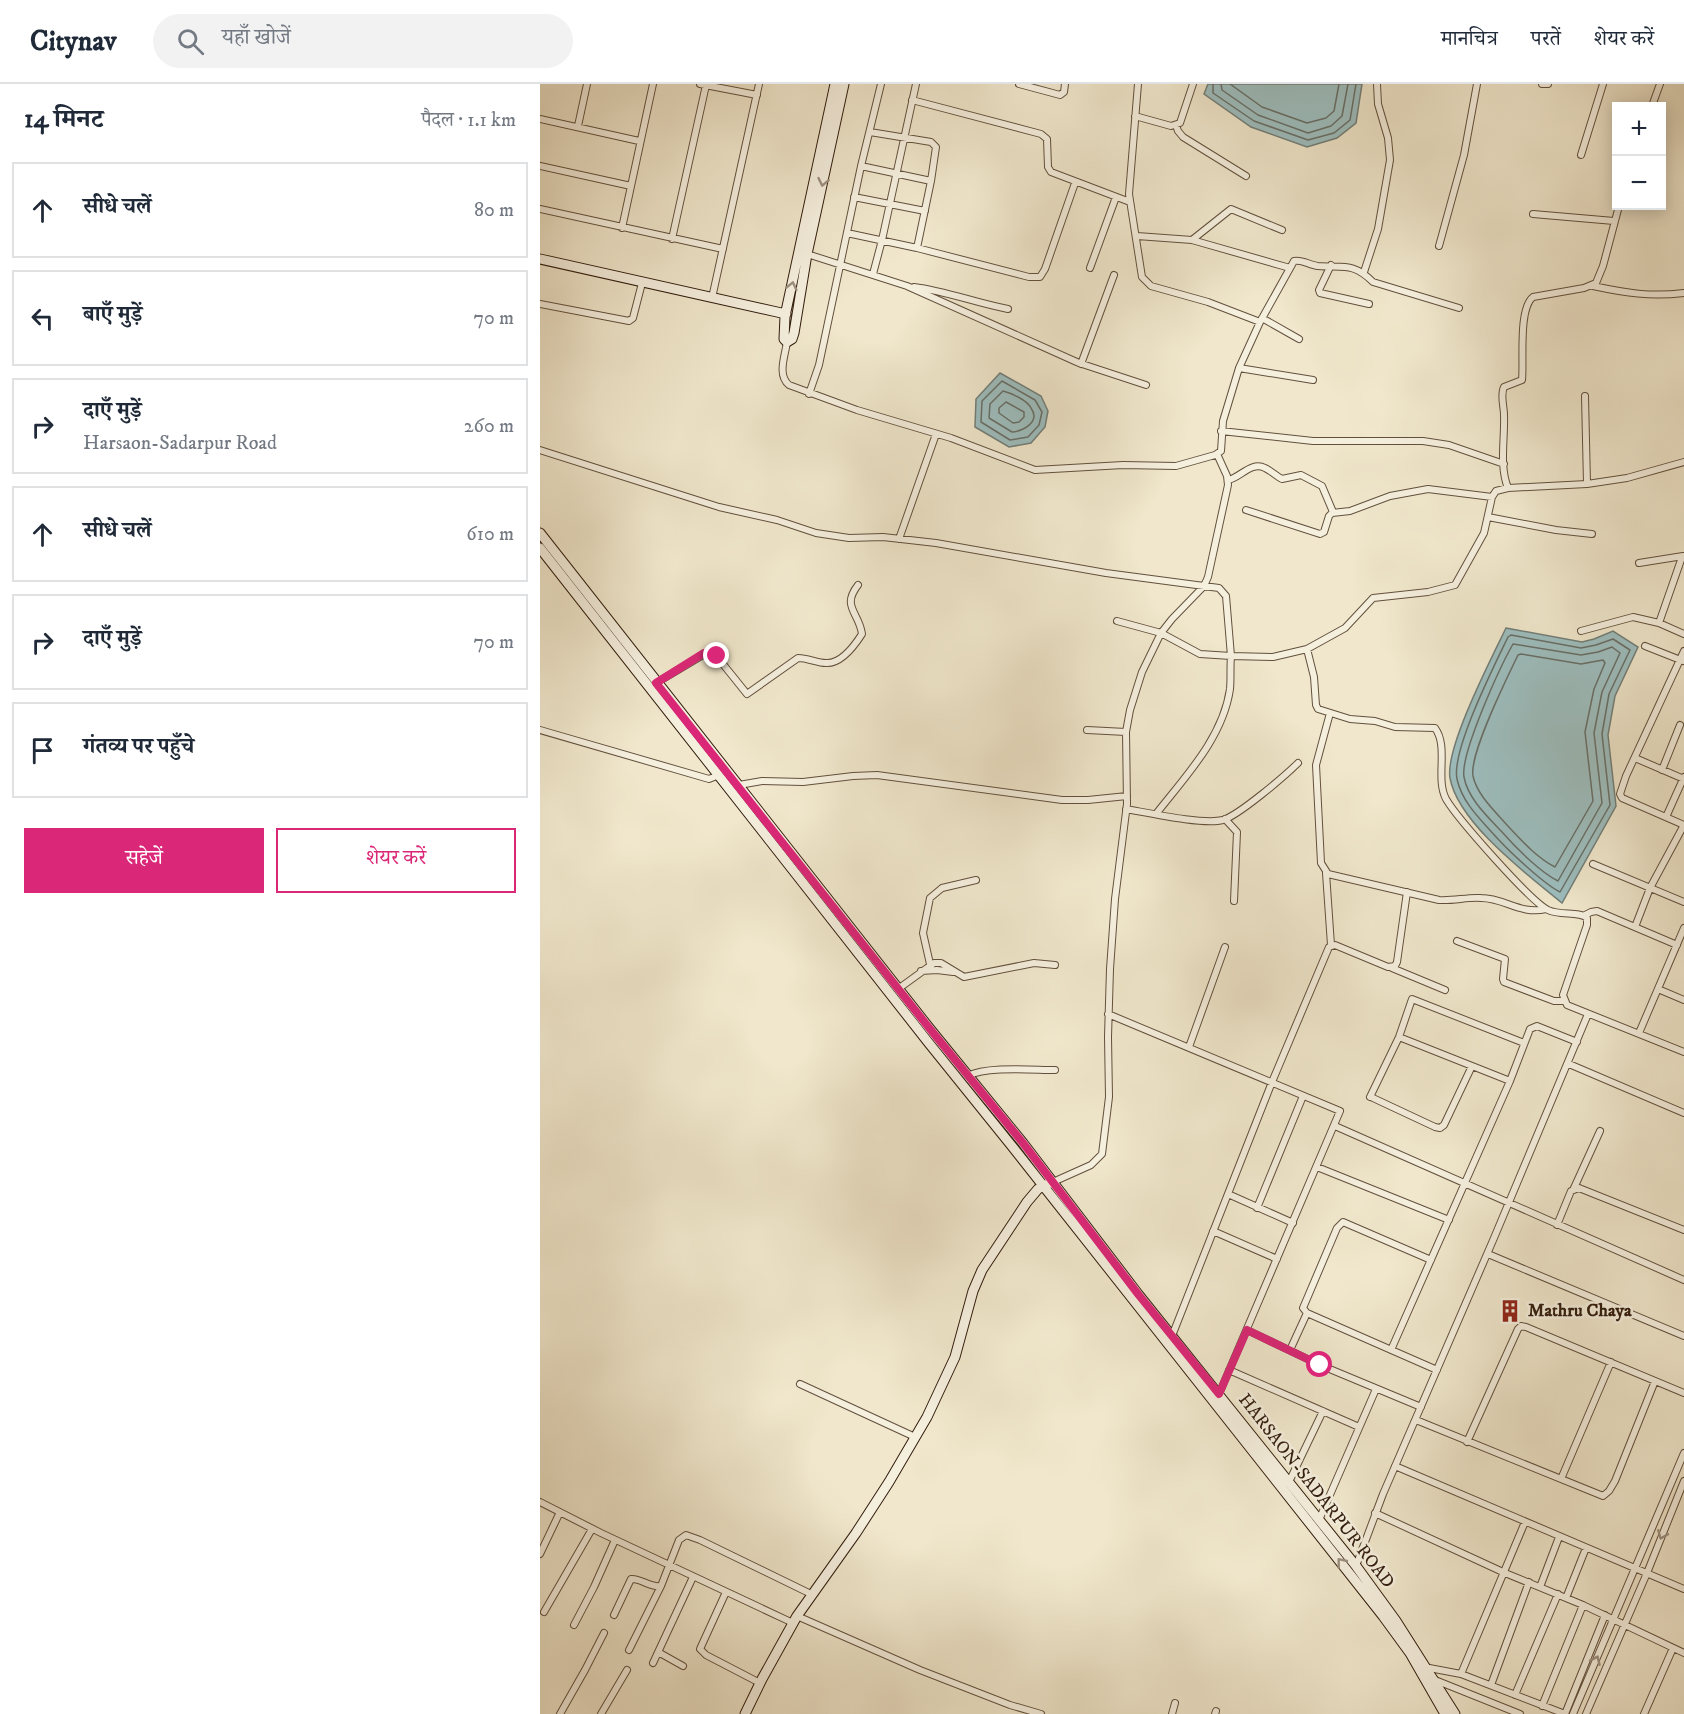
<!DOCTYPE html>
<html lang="hi">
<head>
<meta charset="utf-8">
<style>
	:root { --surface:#fff; --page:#f2f2f3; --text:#1f2937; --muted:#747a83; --line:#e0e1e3; --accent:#db2777 }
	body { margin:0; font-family:"IM FELL DW Pica","Noto Serif Devanagari",serif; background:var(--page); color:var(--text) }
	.controls { position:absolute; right:18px; top:18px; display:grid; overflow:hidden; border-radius:0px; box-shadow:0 3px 15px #0003 }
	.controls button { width:54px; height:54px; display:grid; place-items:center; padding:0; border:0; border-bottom:2px solid var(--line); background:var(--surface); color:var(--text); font:30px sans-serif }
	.stop { position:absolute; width:18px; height:18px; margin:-14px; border:4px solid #db2777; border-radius:50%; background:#fff }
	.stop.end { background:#db2777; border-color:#fff; box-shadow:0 2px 6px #0008 }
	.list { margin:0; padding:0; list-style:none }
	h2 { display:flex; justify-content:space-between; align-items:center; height:78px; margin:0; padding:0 24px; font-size:26px }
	h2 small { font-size:20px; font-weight:400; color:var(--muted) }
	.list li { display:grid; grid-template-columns:39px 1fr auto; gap:18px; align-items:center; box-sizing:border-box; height:96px; margin:0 12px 12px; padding:0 12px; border:2px solid var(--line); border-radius:0px }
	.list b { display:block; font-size:22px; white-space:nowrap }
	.list p { margin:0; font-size:20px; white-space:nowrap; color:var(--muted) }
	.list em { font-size:20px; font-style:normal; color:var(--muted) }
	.actions { display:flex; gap:12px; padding:18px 24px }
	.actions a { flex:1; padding:14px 0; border:2px solid var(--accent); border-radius:0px; text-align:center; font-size:21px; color:var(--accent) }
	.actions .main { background:var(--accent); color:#fff }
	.icon { flex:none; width:33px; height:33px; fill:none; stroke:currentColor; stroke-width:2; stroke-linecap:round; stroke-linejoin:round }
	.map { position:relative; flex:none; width:1144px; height:1630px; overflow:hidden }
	header { display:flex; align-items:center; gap:36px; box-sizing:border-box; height:84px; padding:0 30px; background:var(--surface); border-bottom:2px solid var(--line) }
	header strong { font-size:28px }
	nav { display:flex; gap:33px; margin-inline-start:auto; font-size:21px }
	.search { width:420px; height:54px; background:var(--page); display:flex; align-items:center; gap:15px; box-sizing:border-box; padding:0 21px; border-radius:33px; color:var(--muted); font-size:22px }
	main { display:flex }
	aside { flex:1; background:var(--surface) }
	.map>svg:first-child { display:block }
</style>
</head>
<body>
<header>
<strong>Citynav</strong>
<div class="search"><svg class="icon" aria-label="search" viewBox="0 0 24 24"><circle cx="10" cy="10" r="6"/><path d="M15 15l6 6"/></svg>यहाँ खोजें</div>
<nav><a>मानचित्र</a><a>परतें</a><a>शेयर करें</a></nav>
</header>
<main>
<aside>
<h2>14 मिनट<small>पैदल · 1.1 km</small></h2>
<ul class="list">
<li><svg class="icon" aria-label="ahead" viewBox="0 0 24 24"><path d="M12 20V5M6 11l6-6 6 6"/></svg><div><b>सीधे चलें</b></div><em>80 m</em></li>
<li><svg class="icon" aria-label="left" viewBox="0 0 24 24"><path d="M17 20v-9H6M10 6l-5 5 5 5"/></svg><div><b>बाएँ मुड़ें</b></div><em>70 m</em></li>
<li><svg class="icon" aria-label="right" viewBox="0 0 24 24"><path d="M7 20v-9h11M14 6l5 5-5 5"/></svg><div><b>दाएँ मुड़ें</b><p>Harsaon-Sadarpur Road</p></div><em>260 m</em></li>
<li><svg class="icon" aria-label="ahead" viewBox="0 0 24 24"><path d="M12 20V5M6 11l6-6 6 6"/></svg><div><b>सीधे चलें</b></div><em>610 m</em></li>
<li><svg class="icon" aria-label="right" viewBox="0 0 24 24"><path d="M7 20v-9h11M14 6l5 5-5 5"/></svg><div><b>दाएँ मुड़ें</b></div><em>70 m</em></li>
<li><svg class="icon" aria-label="arrive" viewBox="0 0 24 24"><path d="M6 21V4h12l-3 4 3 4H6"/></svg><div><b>गंतव्य पर पहुँचे</b></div></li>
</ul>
<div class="actions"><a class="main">सहेजें</a><a>शेयर करें</a></div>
</aside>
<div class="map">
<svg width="1144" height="1630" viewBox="0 0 1144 1630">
	<rect width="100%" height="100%" fill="#f0e7cc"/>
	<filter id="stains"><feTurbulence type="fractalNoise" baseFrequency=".00333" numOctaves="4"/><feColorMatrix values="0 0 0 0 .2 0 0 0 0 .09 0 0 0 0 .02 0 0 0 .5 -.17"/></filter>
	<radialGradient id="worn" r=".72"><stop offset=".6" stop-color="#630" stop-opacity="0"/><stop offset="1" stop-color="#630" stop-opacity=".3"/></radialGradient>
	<!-- water -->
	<path fill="#9dbebf" stroke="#727e78" stroke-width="1.5" d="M668 0H822L816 39 797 54 767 63 711 43 664 10Z
		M460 289 501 312 508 327 505 343 491 359 469 363 435 343 436 315Z
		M966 544 1042 558 1054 555 1073 547 1098 563 1075 612 1068 651 1076 722 1022 819C988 791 918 739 910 694 905 664 951 575 966 544Z"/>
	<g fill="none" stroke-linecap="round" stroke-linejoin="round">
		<!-- shore -->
		<path stroke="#686e66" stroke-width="1.5" d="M673 0V9L714 37 768 56 794 49 810 36 816 0
			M681 0 682 6 718 31 768 49 791 42 802 32 808 0
			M690 0 722 23 767 39 786 34 794 27 799 0
			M462 297 495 316 502 328 499 341 488 353 470 356 441 338 442 317Z
			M463 307C471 309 487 316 491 324 501 338 483 347 472 348L449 334 450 320Z
			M466 318 484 328V333L479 338 473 339 459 329V324Z
			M971 551 1041 564 1056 561 1073 555 1090 566 1069 610 1062 650 1070 721 1020 808C1004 800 971 769 958 755 942 737 922 719 917 695 911 667 955 580 968 553Z
			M973 560 1041 571 1058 568 1072 563 1080 569 1062 608 1054 649 1062 719 1018 797C1000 788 976 764 963 749 948 733 928 715 924 693 920 670 960 583 973 560Z
			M981 570 1041 580 1063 576 1065 579 1054 605 1045 648 1053 717 1015 783C997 774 980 755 967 741 955 727 937 711 933 692 929 670 967 594 978 571Z"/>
		<!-- street casing -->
		<g stroke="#62503d" stroke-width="8">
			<path id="street" d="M160 0 217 11
				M479 0 520 11 524 8 525 0
				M598 0 589 110 602 193 611 202 668 218 720 238
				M1002 0H1008
				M372 16 501 50 507 55 508 83 511 88 590 118
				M1112 22 1120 0
				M595 32 631 42 640 39 653 0
				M0 35 99 57
				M636 41 638 47 643 53 706 92
				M38 42 47 0
				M330 48 391 58 396 63 391 97 377 164
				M1041 71 1063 0
				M0 82 91 102
				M321 82 391 97
				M314 113 385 127
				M0 125 183 165
				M993 130 1074 137
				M82 144 113 0
				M307 149 377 164 489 193H500L505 185 535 99
				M597 152 652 156 750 184
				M132 155 166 1
				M652 156 691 125 742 146
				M899 162 924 71 937 0
				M267 170 367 202 539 279 606 301
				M791 181 779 206 780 209 829 220
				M550 184 576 113
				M824 188 838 145 850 76 848 54 838 20 837 0
				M333 190 342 156 376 0
				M1053 202C1086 209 1110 213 1144 209
				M374 203C406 207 436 219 468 225
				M172 214 219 0
				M0 220 89 237 93 234 102 199
				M722 234 759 255
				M247 258C245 272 237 291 249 301L317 326 411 354 495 386 583 381 636 382 675 371 681 367 683 337 699 284 720 238 754 177C762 175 769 181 778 182 803 184 813 178 833 198L919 224
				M541 280 574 191
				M699 284 773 296
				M269 310 279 281 321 82 341 0
				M1045 312 1047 400
				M681 347 773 357H883L909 361 964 380
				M0 366 179 423 237 436 276 449 309 454 343 453 396 459 566 489 679 504 686 512 691 572 660 570 621 549 577 537
				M688 396C700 394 711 377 725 384 730 386 736 392 742 395L761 391 782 402 793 428
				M968 404C959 382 965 355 964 331 964 322 960 311 964 303L982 296C984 278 978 225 993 213L1044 204 1056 199 1063 182 1079 122
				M706 426 780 450 784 448 789 432 792 429 810 427 850 412 888 405 952 413
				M948 433 1016 446 1052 450
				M359 455 396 350
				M1099 479 1143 472
				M1119 539 1142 473
				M1041 547 1093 533 1119 539 1144 550
				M1105 562 1143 577
				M767 565 774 593 776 621 778 625 810 635 835 637 855 643 895 644C909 663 895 694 906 715 917 734 990 817 1008 826 1020 832 1039 827 1047 834V841L1023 911 1027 921 1144 968
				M1144 567 1086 692 1080 710 1082 714 1144 741
				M116 599 168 568 174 569 207 610 258 574C268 574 277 579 286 579 301 580 315 561 322 550 319 528 301 523 318 501
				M790 629 776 681 781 779 788 790 899 816C914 817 927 813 941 814 965 814 980 831 1006 825
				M0 646 169 695 179 691
				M547 646 586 648
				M1095 674 1144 695
				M1122 686 1140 641
				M199 701 222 697 263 698 313 692 337 691 522 716H548L587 712
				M586 725C609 729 663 741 683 736 699 731 745 692 758 679
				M616 730C644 694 683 654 690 605 691 595 690 583 691 572L733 573 767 565 805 544 833 514 888 508 915 501 944 449 952 413 956 407 968 404 1047 400 1087 394 1144 378
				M1126 733 1144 693
				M685 735 697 748 694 817
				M1053 780 1144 818
				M786 789 791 861
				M1045 831 1051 828 1057 827 1137 861
				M1095 843 1110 804 1144 741
				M917 857 965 875 963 895 964 898 1014 917H1024
				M390 880 383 849 390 814 402 804 436 796
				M852 884 905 906
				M381 887 397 886 413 888
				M358 905 394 879H401L424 893 494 879 515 881
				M1118 905 1144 916
				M568 930 800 1027 679 1310
				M1099 949 1144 844
				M859 953 970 997
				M649 963 685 863
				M1029 980 1144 1029
				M428 992C447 982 492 986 515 986
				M830 1013 859 953 872 915 984 959
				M833 1014 895 1043 900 1044 904 1041 932 982
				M795 1042 1144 1196
				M777 1083 909 1136
				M513 1098 551 1081 562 1070 569 1013 568 953 570 885 575 815 587 720 586 648 590 626 602 588 621 549 632 535 664 502 668 493 688 401 687 392 677 370
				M1034 1104 1060 1047
				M688 1110 753 1139
				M717 1124 763 1012
				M1017 1141 1031 1107 1039 1104 1144 1146
				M673 1147 737 1175
				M948 1170 1144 1252
				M891 1176 803 1138 797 1144 763 1224 767 1229 897 1286
				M707 1246 780 1281 881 1323
				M632 1252 732 998 789 863 795 861 848 883 855 882 857 878 867 808
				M750 1266 767 1229
				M851 1266 970 997 990 945 997 942 1037 958
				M689 1286 819 1343
				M260 1300 375 1353
				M876 1336 1063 1412 1069 1407 1075 1397 1115 1297
				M927 1358 978 1245 981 1242 986 1243 1144 1309
				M855 1382 1144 1505
				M1021 1395 1071 1278
				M749 1398 783 1327
				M0 1418 61 1449 253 1539
				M835 1429 965 1489 1043 1521 1144 1569
				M779 1436 836 1305
				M0 1470 20 1428
				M816 1482 843 1410 954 1154 1048 930
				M1000 1503 1019 1453
				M186 1508 160 1565 166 1571 220 1599
				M1026 1514 1046 1464
				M4 1528 52 1445
				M74 1531 91 1495C101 1494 110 1504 121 1502L139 1456 146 1451 160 1456 271 1510
				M257 1532 380 1586 470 1621 501 1630
				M34 1541 54 1503 75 1456
				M89 1566 121 1502
				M118 1568 143 1582
				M113 1579 153 1493
				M884 1583 921 1590 1025 1630
				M921 1590 985 1438
				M895 1596 980 1630
				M951 1601 989 1498
				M975 1611 1018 1510
				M1002 1622 1043 1521
				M20 1630 45 1586 64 1549
				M61 1630 87 1586
				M632 1630 635 1619
				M675 1630 676 1627
				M1025 1630 1065 1531
				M1033 1630 1144 1369
				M1046 1630 1107 1489 1144 1397
				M1104 1630 1133 1564"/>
		</g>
		<!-- secondary casing -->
		<g stroke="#321d0d" stroke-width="11">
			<path id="secondary" d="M295 0 245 232 244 255 247 258 252 255 254 249 267 170 304 0
				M0 175 246 230
				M0 449 390 945 483 1059 598 1210 816 1482 856 1537 915 1630
				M0 464 388 958 471 1061 843 1532 870 1569 905 1630
				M205 1630 222 1595 257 1532 316 1449 349 1398 387 1333 415 1273 433 1207 442 1186 487 1118 498 1105 508 1100"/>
		</g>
		<!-- street -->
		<use href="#street" stroke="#f5efde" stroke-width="6"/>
		<!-- secondary -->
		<use href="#secondary" stroke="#f5efde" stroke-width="9"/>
	</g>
	<!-- one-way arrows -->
	<defs><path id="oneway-chevron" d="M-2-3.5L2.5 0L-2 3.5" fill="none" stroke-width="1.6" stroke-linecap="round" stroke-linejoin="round" transform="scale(1.5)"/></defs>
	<g stroke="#9d9080">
		<use href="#oneway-chevron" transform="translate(283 98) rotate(102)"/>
		<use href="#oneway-chevron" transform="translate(252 202) rotate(-77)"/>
		<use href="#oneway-chevron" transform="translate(1122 1451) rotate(112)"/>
		<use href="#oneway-chevron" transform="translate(801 1478) rotate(-129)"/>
		<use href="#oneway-chevron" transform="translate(1056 1576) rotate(-66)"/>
	</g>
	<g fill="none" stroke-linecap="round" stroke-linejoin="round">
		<!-- route -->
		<path stroke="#db2777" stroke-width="8" d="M177 572 172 568 164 569 116 599 390 945 483 1059 598 1210 679 1310 707 1246 780 1281"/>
	</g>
	<!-- icons -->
	<defs>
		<g id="building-bare" transform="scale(1.8)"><path d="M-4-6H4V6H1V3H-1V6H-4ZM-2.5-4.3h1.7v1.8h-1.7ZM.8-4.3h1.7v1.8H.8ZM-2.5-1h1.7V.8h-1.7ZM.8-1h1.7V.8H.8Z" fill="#8f2418" stroke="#f5efde" stroke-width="2.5" paint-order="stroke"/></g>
	</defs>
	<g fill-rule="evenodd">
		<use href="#building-bare" x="970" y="1227"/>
	</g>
	<g text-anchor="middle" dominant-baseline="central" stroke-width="5" stroke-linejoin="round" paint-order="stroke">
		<!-- poi labels -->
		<g font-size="18" font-weight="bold" fill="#321d0d" stroke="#f5efde" text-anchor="start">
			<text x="988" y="1227">Mathru Chaya</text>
		</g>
		<!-- street labels -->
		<g font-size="18" fill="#321d0d" stroke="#f5efde">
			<text transform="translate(776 1407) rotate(52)">HARSAON-SADARPUR ROAD</text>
		</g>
	</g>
	<rect width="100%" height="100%" filter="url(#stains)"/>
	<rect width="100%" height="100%" fill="url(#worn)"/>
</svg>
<div class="controls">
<button>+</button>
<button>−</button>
</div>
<div class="stop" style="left:780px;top:1281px"></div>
<div class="stop end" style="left:177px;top:572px"></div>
</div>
</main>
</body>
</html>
